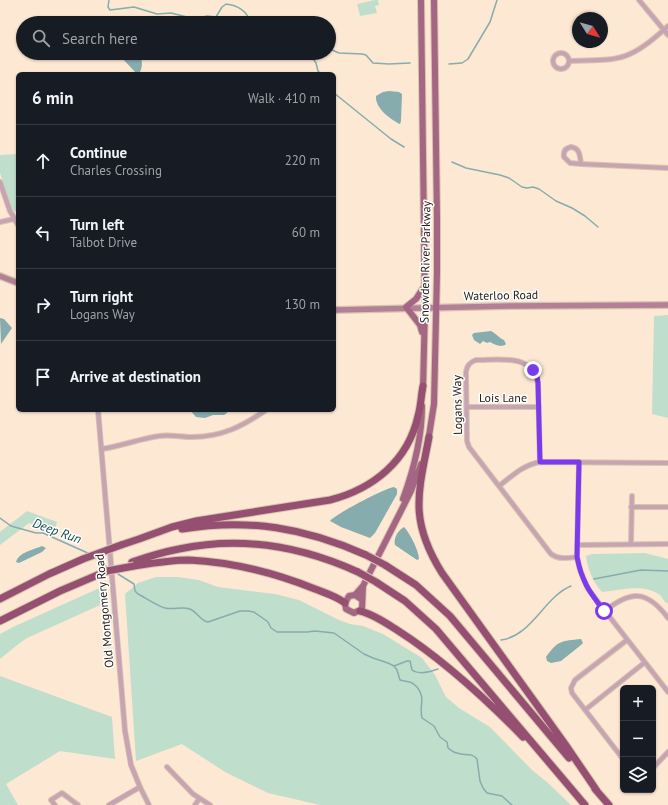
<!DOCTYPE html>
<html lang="en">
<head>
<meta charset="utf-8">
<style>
	:root { --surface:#171b24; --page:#20242c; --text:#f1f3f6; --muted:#9ea1a6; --line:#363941 }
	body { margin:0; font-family:"PT Sans",sans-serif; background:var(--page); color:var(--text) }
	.controls { position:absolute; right:12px; bottom:12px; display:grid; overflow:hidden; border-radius:6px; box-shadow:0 1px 3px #0004 }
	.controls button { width:36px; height:36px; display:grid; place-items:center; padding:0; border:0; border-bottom:1px solid var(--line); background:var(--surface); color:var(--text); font:20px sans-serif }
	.compass { position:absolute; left:572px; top:12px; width:36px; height:36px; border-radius:50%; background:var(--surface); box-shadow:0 1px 3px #0004; rotate:127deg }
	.stop { position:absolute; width:12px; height:12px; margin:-9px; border:3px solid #7c3aed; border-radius:50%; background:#fff }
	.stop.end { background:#7c3aed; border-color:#fff; box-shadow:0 1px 4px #0008 }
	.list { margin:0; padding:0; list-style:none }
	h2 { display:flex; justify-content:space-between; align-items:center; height:52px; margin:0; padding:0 16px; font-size:17px }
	h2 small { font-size:13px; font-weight:400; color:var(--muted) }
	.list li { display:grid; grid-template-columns:26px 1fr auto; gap:12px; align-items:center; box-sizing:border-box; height:72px; padding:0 16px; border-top:1px solid var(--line) }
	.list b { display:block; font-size:15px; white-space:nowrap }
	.list p { margin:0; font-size:13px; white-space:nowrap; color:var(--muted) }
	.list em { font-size:13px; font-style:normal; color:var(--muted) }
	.icon { flex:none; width:22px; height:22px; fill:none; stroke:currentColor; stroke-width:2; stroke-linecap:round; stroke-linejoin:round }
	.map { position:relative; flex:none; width:668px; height:805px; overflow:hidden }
	.search { position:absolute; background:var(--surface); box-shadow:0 1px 3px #0004; left:16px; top:16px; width:320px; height:44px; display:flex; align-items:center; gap:10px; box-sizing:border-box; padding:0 14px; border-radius:22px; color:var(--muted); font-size:15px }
	.panel { position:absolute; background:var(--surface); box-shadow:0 1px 3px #0004; left:16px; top:72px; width:320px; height:340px; border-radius:6px }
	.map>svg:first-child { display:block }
</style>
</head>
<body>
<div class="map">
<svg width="668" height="805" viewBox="0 0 668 805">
	<rect width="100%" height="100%" fill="#fde8d3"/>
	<!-- green -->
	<path fill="#c0decc" d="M375 0H378L379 5 375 6 377 13 360 16 357 4Z
		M18 154V207L15 212 12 209 0 173V155Z
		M668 315V418L652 414 654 316Z
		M27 511 57 522 54 532 29 523 0 545V532Z
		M645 553 668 559V603H666C664 601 662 597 660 595 644 583 620 590 602 592 593 582 588 570 586 556L592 554Z
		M156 577H178L199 580 218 587 275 594 299 600 339 620 350 624 363 626 383 634 422 658 435 675 446 697 459 708 490 727 532 770 548 783 571 805H320L268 793 225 772 182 744 136 761 125 594 138 583Z
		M104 586 106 589 107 602 27 638 21 642 0 659V634L15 626Z
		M0 676 112 717 115 759 60 751 6 784 18 805H0Z"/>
	<!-- water -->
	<path fill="#86acad" d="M122 53C126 53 132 52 136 53 143 56 143 66 140 72L136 73 121 57Z
		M389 91 399 92 402 94 401 121 400 124C390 119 375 108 376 96L383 92Z
		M0 318 4 319 12 328 1 344Z
		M491 331C497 334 499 338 504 340L506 344C501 348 496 345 490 342L487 343 483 341 480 344 474 340 472 335 474 333Z
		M190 410H228L227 413 224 415H213L205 418 196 417Z
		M394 487 397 489V494L375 533 370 538 341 527 330 521C334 515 385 488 394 487Z
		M404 527C410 533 419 551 419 559L417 560 395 545C393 539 398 530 404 527Z
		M42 546 46 548 42 552 19 563 16 562C19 552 33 550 42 546Z
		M581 639 583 643 581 645 561 661 551 663 547 661 546 657C558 640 562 641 581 639Z"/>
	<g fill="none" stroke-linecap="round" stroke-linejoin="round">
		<!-- stream -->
		<path stroke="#86acad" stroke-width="1.5" d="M109 0 108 7 110 10 134 7 157 14 171 13 195 19 207 16 216 17 222 7 226 4C237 5 248 11 250 23
			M329 50H332L339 53 362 54 366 55 373 63 389 64 410 63
			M309 53 316 63 318 71 321 74
			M449 64 462 63 468 59 490 22 497 0
			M334 93 391 139 404 147
			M452 162 466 168 500 175 509 178 522 187 527 188 533 187 539 189 556 201 572 208 585 216 598 227
			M0 518 11 526 36 533H43L90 554
			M95 557 106 566
			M118 574 134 584 135 591 138 594C144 597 159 607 165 608 174 610 181 606 190 609 197 612 201 621 208 622L240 611H248L254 612 264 619 268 622 271 628 277 632H307L315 631 334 633 364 654 373 658 388 663 394 666 397 670 400 680C403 681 406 681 409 682 412 682 415 685 417 687 426 698 419 705 422 718L434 726 440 737 447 742 448 748C451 750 454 753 457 753 465 756 471 752 477 759L480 781 483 788 487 793 502 796 512 805
			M594 579 641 570 668 571
			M501 640C532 636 544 597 571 586
			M394 666 407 661H410L412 670C419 675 430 672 438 669"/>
		<!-- minor casing -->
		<g stroke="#d7c4b1" stroke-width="6">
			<path id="minor" d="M639 0 668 35
				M553 61a8 8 0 1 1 16 0a8 8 0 1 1-16 0Z
				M569 61C619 60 630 62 668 26
				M581 164C580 156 580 148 571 147 566 148 563 151 564 157L570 163 581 164 668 168
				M0 222 14 219
				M467 407H539
				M102 449C121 446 139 439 159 436 170 434 181 437 192 437 222 437 243 426 266 410
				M540 462 538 383C531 353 500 360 476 360 470 362 467 365 466 372L467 441 469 447 551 554C559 560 568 558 577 557
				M579 462 577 557 580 570 588 589 668 692
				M499 486C512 476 523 465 540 462L668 463
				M631 507H668
				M631 544 632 496
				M577 545 668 544
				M605 611C631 590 647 590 668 618
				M585 710 644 663
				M623 759 572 693 571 688 575 680 627 640
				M167 767 193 794 210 805
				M653 768 668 752
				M140 787 149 805
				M55 805 51 800 62 793 78 805
				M195 805 199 799"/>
		</g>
		<!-- tertiary casing -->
		<g stroke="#d7c4b1" stroke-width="6">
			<path id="tertiary" d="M0 182 10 211 18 225
				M98 410 125 731 131 765 140 787 109 805"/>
		</g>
		<!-- secondary casing -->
		<g stroke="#d7c4b1" stroke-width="8">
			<path id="secondary" d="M0 276 18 283
				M334 310 511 306 668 305"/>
		</g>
		<!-- primary casing -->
		<g stroke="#d7c4b1" stroke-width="8">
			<path id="primary" d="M421 0 425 308 423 389
				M422 332 420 325 406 307 416 299 424 287
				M428 442 434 404 437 273V218L434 0
				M403 499C414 469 422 438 422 406
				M355 595 363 586 411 491 421 464
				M361 599 355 595 349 596 345 603 346 609 354 613 362 609 363 586"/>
		</g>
		<!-- motorway casing -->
		<g stroke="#d7c4b1" stroke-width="9">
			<path id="motorway" d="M429 437C418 494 409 520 442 573L565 744 597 791
				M182 529C248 518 306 528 366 555
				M139 539 172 527 196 521 330 500C373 489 408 461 418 416 421 406 421 396 423 386
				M121 545 142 538
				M132 562C147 557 163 552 179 549 240 536 301 546 358 572
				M385 565 416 585 450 616 569 758
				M134 566C153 563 171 560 189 560 231 562 275 573 315 589 325 593 336 596 345 603
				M376 582 405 601 436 629 585 805
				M0 599 49 574 83 559
				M360 611C373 614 386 623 397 630 444 660 484 697 523 737
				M0 621 60 591 107 571
				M595 789 609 805"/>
		</g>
		<!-- minor -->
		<use href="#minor" stroke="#c7a4b2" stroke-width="4"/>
		<!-- tertiary -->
		<use href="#tertiary" stroke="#c7a4b2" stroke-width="4.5"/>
		<!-- secondary -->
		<use href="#secondary" stroke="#b38096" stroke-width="5.5"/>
		<!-- primary -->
		<use href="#primary" stroke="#a46682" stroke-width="6"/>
		<!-- motorway -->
		<use href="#motorway" stroke="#954f70" stroke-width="7"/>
		<!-- motorway-bridge casing -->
		<g stroke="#d7c4b1" stroke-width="9" stroke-linecap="butt">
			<path id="motorway-bridge" d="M366 555 385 565
				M83 559 121 545
				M107 571 134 566
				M358 572 376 582"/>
		</g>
		<!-- motorway-bridge -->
		<use href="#motorway-bridge" stroke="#954f70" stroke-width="7"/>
	</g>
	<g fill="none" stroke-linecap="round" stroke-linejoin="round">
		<!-- route -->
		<path stroke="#7c3aed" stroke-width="5" d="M533 370 537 376 538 383 540 462H579L577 557C582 582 589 591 604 611"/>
	</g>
	<g text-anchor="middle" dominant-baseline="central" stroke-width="3" stroke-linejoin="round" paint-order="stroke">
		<!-- street labels -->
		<g font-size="12" fill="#292016" stroke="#fff">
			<text transform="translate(425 262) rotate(-89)">Snowden River Parkway</text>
			<text transform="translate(501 295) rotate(-1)">Waterloo Road</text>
			<text x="503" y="397">Lois Lane</text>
			<text transform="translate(457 405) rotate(-91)">Logans Way</text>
			<text transform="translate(104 611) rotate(-95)">Old Montgomery Road</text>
		</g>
		<!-- water labels -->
		<g font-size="13" font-style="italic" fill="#164f50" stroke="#fff">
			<text transform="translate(57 531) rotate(20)">Deep Run</text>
		</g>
	</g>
</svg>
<div class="controls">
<button>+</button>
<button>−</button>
<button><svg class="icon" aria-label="layers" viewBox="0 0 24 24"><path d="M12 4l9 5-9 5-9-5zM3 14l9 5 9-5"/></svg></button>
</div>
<svg class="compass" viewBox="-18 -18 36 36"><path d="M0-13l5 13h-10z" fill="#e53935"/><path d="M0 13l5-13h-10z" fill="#9ea1a6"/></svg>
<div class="stop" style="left:604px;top:611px"></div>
<div class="stop end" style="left:533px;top:370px"></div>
<div class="search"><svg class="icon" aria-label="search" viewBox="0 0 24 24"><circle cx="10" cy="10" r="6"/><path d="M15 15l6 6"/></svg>Search here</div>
<section class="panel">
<h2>6 min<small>Walk · 410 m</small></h2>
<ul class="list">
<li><svg class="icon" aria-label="ahead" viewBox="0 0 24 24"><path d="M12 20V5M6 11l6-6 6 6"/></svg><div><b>Continue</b><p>Charles Crossing</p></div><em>220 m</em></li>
<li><svg class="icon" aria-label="left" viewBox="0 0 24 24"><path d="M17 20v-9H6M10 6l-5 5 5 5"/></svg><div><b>Turn left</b><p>Talbot Drive</p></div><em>60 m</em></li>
<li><svg class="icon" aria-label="right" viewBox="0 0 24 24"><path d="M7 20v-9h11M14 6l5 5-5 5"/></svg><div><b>Turn right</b><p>Logans Way</p></div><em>130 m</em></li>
<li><svg class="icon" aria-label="arrive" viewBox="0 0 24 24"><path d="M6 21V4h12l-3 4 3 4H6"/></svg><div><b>Arrive at destination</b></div></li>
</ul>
</section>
</div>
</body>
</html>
